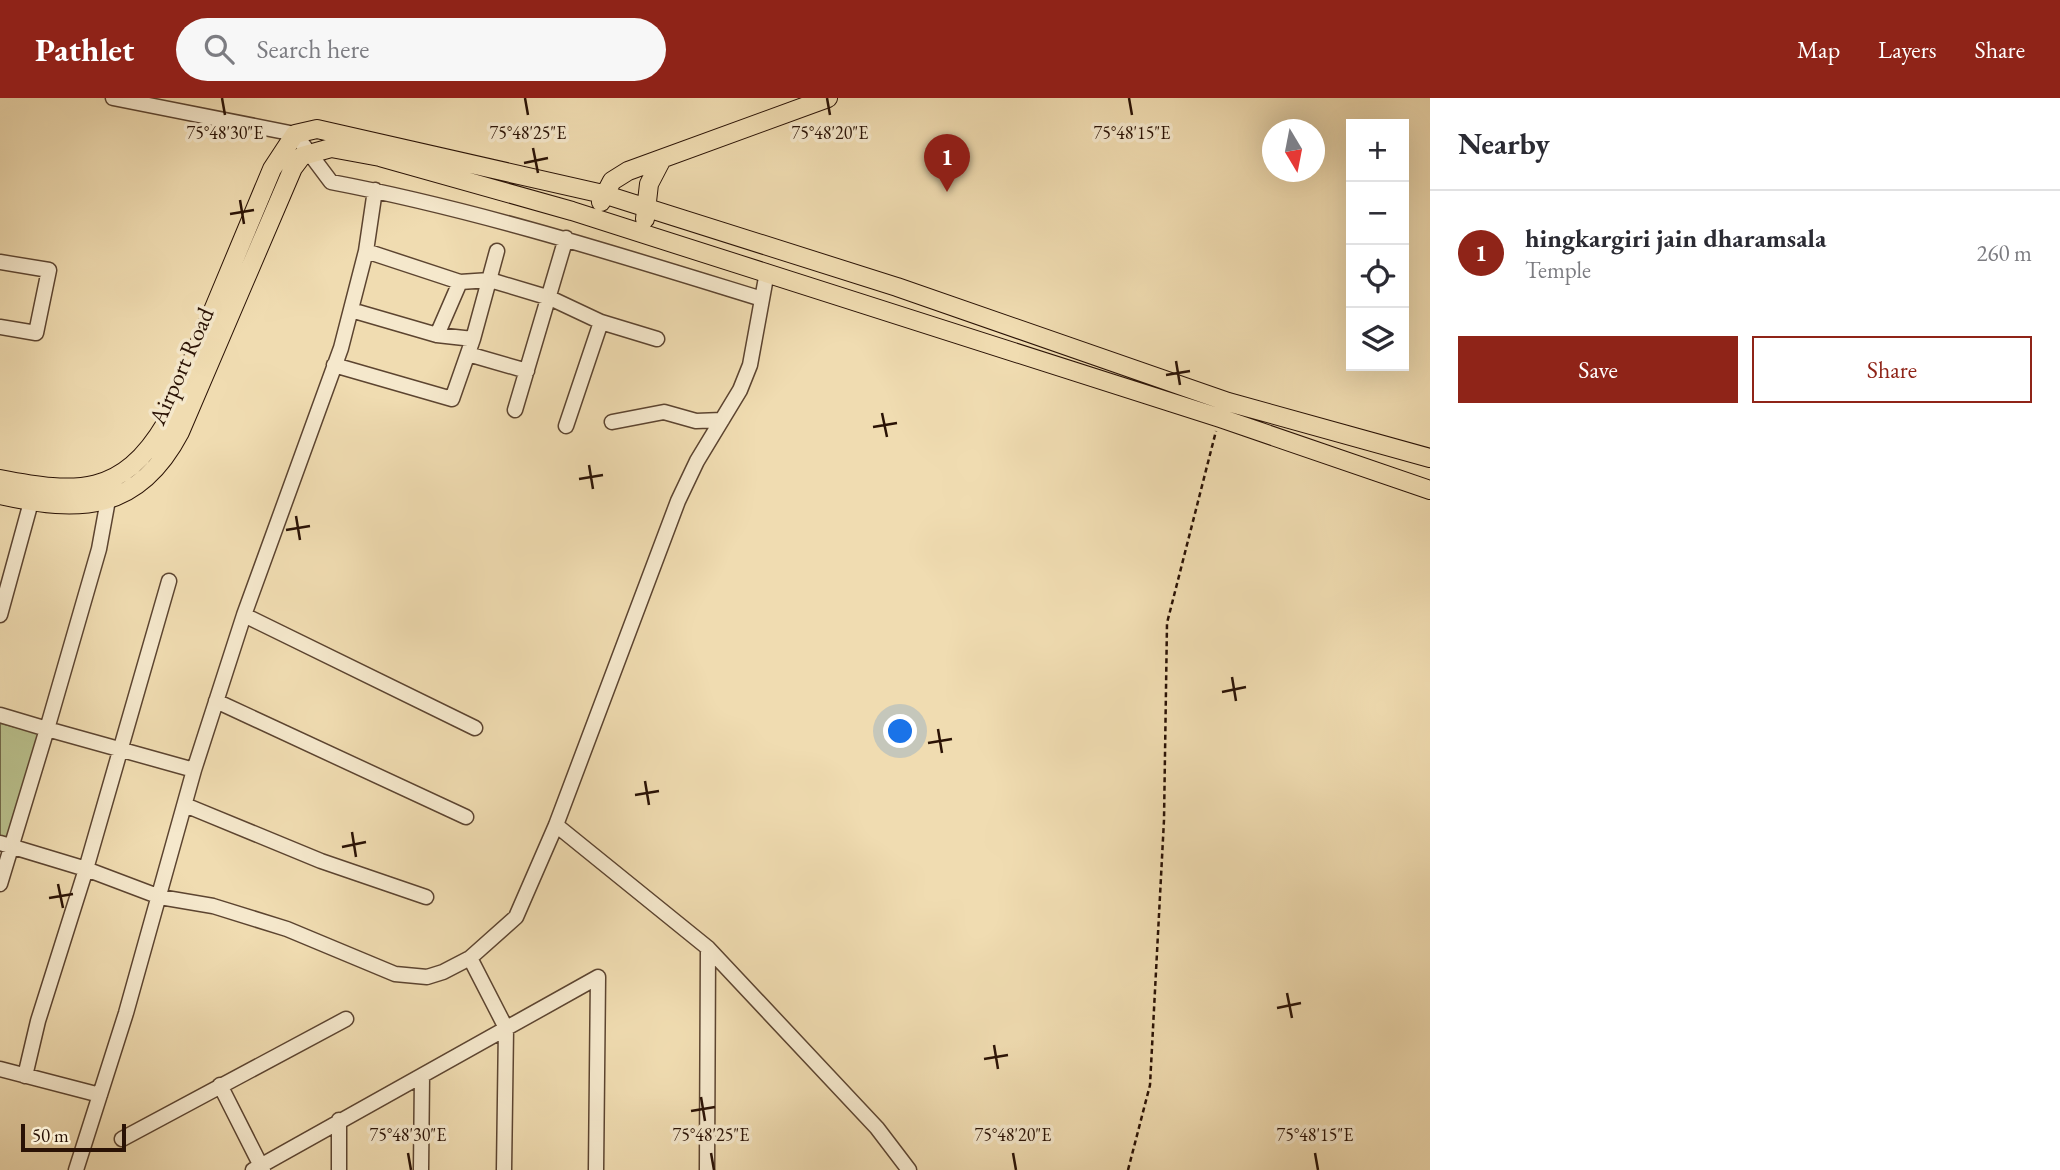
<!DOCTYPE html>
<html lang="en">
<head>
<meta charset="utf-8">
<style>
	:root { --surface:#fff; --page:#f7f7f7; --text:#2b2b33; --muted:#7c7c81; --line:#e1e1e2; --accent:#8f2418 }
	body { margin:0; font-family:"EB Garamond",serif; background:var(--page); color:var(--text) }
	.controls { position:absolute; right:21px; top:21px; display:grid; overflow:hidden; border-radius:0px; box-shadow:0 7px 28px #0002 }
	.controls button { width:63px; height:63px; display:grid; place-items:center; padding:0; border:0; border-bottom:2px solid var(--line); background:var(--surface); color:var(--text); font:35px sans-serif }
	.compass { position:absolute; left:1262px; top:21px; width:63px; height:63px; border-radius:50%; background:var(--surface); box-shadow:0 7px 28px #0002; rotate:170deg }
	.scale { position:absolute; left:21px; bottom:18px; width:105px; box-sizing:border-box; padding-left:7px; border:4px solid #2a1205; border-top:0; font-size:19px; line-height:24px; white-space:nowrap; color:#2a1205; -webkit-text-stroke:5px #f5e8cc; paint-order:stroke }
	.you { position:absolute; left:901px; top:634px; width:24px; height:24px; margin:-18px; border:5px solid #fff; border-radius:50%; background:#1a73e8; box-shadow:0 0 0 10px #1a73e833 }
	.badge { display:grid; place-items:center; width:46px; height:46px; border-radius:50%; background:var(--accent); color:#fff; font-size:23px; font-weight:700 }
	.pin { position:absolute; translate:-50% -58px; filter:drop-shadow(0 2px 4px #0008) }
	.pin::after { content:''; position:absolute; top:37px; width:24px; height:21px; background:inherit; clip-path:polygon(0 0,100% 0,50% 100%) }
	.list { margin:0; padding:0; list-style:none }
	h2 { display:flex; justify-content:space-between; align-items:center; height:91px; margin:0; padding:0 28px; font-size:30px }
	h2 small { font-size:23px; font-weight:400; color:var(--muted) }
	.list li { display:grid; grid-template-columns:46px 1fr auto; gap:21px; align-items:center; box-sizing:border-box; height:126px; padding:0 28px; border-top:2px solid var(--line) }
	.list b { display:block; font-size:26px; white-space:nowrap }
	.list p { margin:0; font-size:23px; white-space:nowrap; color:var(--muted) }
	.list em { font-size:23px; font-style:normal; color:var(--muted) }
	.actions { display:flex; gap:14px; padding:21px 28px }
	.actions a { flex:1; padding:16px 0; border:2px solid var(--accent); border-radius:0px; text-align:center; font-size:24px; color:var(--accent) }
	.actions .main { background:var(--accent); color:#fff }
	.icon { flex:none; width:38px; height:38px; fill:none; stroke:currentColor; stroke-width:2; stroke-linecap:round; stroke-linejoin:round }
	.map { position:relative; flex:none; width:1430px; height:1072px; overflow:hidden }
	header { display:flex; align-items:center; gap:42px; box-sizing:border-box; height:98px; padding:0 35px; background:var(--accent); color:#fff }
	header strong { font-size:33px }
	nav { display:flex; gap:38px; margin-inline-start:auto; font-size:24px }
	.search { width:490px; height:63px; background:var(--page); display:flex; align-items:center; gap:18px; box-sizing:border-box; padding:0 24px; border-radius:38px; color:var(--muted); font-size:26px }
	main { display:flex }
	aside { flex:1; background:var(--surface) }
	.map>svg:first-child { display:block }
</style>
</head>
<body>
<header>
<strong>Pathlet</strong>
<div class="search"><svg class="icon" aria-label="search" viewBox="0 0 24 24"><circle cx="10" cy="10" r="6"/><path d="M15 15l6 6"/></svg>Search here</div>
<nav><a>Map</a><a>Layers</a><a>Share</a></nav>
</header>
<main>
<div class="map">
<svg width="1430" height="1072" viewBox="0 0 1430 1072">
	<rect width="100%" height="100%" fill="#f0dcb1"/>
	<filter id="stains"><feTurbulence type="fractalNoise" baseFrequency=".00286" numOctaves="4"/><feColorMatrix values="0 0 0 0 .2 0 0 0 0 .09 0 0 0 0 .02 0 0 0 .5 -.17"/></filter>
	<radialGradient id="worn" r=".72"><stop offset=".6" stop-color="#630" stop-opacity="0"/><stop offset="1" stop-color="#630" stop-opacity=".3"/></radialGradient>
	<!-- green -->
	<path fill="#b9c08c" stroke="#726948" stroke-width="2" d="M0 625 39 635 10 743 0 740Z"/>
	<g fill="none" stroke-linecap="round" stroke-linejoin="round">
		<!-- minor casing -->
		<g stroke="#5c4430" stroke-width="17">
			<path id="minor" d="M113 0 295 36 331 84C478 112 619 157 762 201
				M366 153 460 184 490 182 550 200 601 224 657 241
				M0 164 49 172 36 235 0 229
				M351 212 437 237 473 241 497 153
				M437 237 460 184
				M468 256 527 273
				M334 267 452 301 473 241
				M515 312 566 140
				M612 324 664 314 696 323 722 322
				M566 328 601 224
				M0 517 31 404
				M244 517 475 630
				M216 603 466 719
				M0 617 47 631 99 451 108 402
				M185 707 321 763 426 799
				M556 727 708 850 877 1030 909 1072
				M0 745 86 771 160 799 213 808 287 831 395 876 427 879 443 874 470 860 516 819 556 727 678 403 697 363 740 292 750 267 767 174
				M0 786 47 631 194 672
				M470 860 506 930 504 1072
				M0 971 100 997
				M25 978 38 923 86 771 169 483
				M220 987 263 1072
				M122 1041 346 921
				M76 1072 126 915 194 672 244 517 341 250 366 153 375 92
				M253 1072 598 879 596 1072
				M339 1072V1022
				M421 1072 422 978
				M707 1072 708 850"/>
		</g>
		<!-- major casing -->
		<g stroke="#2a1205" stroke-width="20">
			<path id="major" d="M601 104 612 83 628 73 828 0
				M645 121 649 86 662 61
				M0 381C77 396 122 399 166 325L272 71 295 36 317 31 603 96 897 189 1228 304 1430 360
				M0 397C80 415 138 414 180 334L293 70 302 58 331 50 380 59 572 113 1220 320 1430 392"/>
		</g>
		<!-- path -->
		<path stroke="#2a1205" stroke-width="2.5" stroke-dasharray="5 3.5" stroke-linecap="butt" d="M1128 1072 1150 987 1164 722 1167 525 1216 333"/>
		<!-- minor -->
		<use href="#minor" stroke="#f5e8cc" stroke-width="14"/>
		<!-- major -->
		<use href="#major" stroke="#f0dcb1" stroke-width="18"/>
	</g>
	<!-- ticks -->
	<path fill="none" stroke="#2a1205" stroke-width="2.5" d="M222 0 225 17M525 0 528 17M827 0 830 17M1129 0 1132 17M533 50 538 75M524 65 548 60M240 102 244 126M230 116 254 112M1176 263 1180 287M1166 277 1190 273M882 315 887 339M873 329 897 325M589 367 593 391M579 381 603 377M296 418 300 442M286 432 310 428M1232 579 1236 603M1222 594 1246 589M938 631 942 655M928 645 952 641M645 683 649 707M635 697 659 693M352 734 356 759M342 749 366 744M58 786 63 810M49 800 73 796M1287 895 1292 920M1277 910 1301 905M994 947 998 971M984 961 1008 957M701 999 705 1023M691 1013 715 1009M408 1055 411 1072M711 1055 714 1072M1013 1055 1016 1072M1315 1055 1318 1072"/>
	<g text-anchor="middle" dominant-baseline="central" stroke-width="7" stroke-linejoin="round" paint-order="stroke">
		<!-- street labels -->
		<g font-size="24" fill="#2a1205" stroke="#f5e8cc">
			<text transform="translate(181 268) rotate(-66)">Airport Road</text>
		</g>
	</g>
	<g font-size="18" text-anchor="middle" fill="#2a1205" stroke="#f5e8cc" stroke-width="7" stroke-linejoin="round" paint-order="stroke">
		<text x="225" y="41">75°48'30"E</text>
		<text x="528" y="41">75°48'25"E</text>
		<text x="830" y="41">75°48'20"E</text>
		<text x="1132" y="41">75°48'15"E</text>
		<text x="408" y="1043">75°48'30"E</text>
		<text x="711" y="1043">75°48'25"E</text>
		<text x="1013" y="1043">75°48'20"E</text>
		<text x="1315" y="1043">75°48'15"E</text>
	</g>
	<rect width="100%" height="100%" filter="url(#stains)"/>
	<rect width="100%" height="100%" fill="url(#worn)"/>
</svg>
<div class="controls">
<button>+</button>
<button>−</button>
<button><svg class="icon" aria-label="locate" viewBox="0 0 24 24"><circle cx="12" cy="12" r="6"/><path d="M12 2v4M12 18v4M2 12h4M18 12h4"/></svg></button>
<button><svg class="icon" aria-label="layers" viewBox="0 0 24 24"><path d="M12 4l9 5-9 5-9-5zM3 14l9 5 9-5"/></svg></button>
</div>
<svg class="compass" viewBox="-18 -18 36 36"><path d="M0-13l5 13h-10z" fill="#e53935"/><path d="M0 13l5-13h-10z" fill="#7c7c81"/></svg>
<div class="scale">50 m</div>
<div class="you"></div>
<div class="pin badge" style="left:947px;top:94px">1</div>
</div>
<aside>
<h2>Nearby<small></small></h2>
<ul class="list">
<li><span class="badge">1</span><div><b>hingkargiri jain dharamsala</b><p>Temple</p></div><em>260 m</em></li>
</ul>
<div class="actions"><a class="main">Save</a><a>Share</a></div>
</aside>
</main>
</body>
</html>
